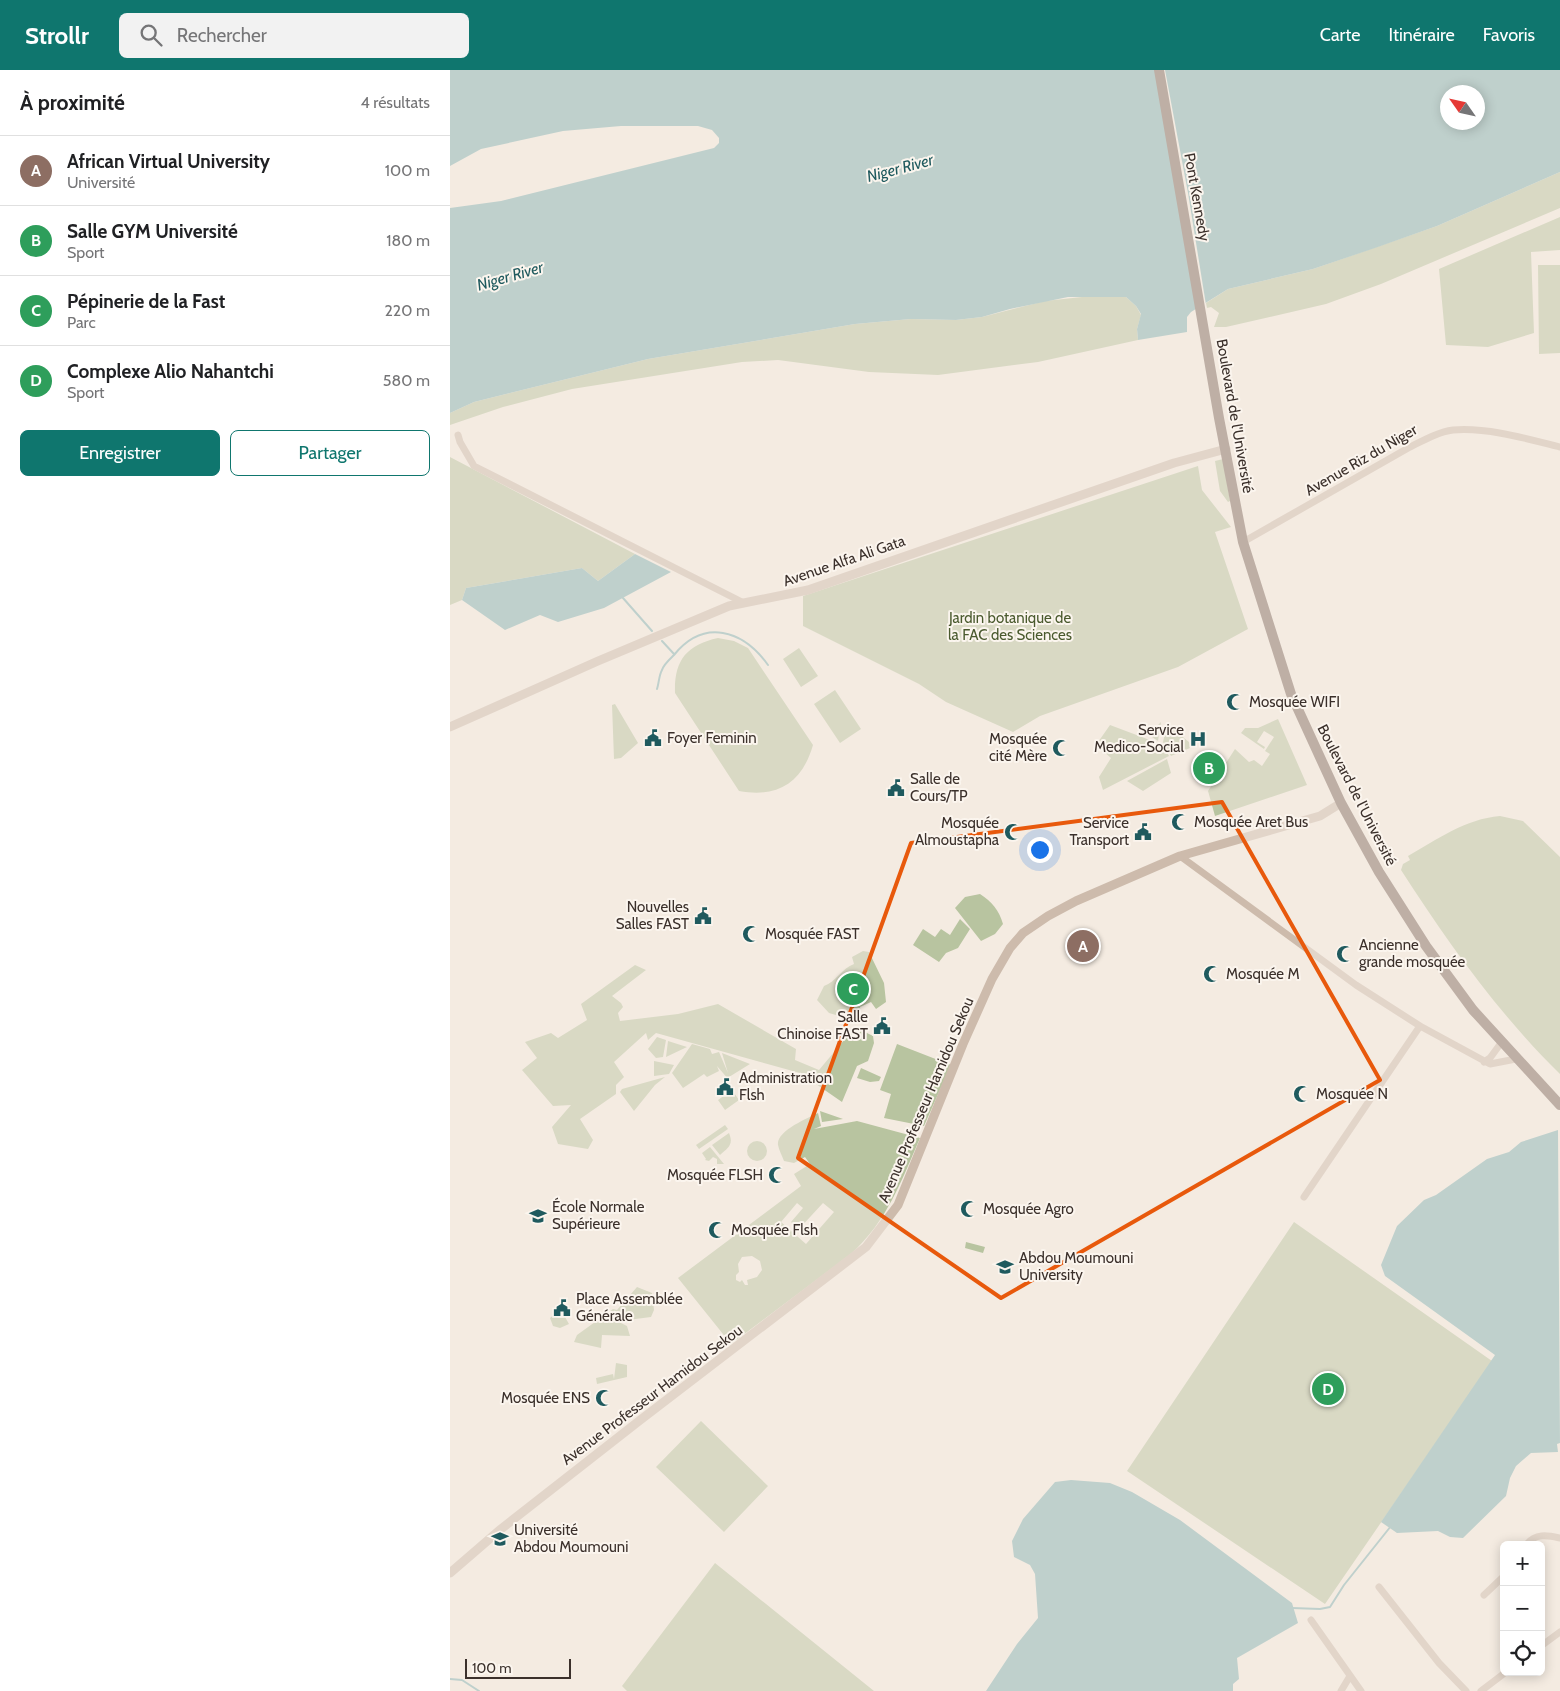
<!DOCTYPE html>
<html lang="fr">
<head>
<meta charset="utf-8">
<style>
	:root { --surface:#fff; --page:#f2f2f2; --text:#202124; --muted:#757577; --line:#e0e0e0; --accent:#0f766e }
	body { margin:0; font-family:Cabin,sans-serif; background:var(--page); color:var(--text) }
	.controls { position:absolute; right:15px; bottom:15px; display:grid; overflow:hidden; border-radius:8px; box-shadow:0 2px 12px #0003 }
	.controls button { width:45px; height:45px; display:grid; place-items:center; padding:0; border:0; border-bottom:1px solid var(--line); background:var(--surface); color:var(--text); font:25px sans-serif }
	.compass { position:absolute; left:990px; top:15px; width:45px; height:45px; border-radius:50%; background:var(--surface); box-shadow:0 2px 12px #0003; rotate:304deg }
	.scale { position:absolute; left:15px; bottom:12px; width:106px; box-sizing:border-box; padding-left:5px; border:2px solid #3b302b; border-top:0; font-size:14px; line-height:18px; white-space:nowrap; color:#3b302b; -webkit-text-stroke:4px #fbf5ee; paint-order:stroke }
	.you { position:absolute; left:589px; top:779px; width:18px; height:18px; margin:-12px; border:4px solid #fff; border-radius:50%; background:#1a73e8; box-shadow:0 0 0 8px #1a73e833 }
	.badge { display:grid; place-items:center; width:32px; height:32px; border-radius:50%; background:var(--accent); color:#fff; font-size:16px; font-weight:700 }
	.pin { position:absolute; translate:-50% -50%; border:2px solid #fff; box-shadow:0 1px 5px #0006 }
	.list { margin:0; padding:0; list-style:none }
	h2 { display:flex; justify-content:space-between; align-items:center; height:65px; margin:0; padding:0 20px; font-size:21px }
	h2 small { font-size:16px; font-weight:400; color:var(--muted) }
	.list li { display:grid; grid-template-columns:32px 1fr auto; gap:15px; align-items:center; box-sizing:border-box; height:70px; padding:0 20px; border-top:1px solid var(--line) }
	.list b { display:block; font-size:19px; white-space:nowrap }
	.list p { margin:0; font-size:16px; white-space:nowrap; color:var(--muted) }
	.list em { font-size:16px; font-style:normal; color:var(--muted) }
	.actions { display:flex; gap:10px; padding:15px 20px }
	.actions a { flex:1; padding:11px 0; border:1px solid var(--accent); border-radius:8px; text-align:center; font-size:18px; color:var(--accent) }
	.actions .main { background:var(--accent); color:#fff }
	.icon { flex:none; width:28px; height:28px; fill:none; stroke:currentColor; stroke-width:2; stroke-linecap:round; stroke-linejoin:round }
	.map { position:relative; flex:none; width:1110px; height:1621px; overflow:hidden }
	header { display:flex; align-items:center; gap:30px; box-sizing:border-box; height:70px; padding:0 25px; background:var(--accent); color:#fff }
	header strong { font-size:24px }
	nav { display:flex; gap:28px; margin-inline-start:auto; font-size:18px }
	.search { width:350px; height:45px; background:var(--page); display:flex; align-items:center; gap:12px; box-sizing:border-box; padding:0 18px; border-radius:8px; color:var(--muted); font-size:19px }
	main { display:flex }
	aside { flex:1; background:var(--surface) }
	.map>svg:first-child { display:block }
</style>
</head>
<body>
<header>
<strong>Strollr</strong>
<div class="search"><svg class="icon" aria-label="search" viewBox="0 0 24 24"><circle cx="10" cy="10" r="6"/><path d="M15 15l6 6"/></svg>Rechercher</div>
<nav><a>Carte</a><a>Itinéraire</a><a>Favoris</a></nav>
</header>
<main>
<aside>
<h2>À proximité<small>4 résultats</small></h2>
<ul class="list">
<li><span class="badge" style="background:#8d6e63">A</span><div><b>African Virtual University</b><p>Université</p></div><em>100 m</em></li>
<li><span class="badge" style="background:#2e9e5b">B</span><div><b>Salle GYM Université</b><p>Sport</p></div><em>180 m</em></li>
<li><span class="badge" style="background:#2e9e5b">C</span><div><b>Pépinerie de la Fast</b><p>Parc</p></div><em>220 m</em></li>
<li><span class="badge" style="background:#2e9e5b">D</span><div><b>Complexe Alio Nahantchi</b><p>Sport</p></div><em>580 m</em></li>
</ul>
<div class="actions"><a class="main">Enregistrer</a><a>Partager</a></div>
</aside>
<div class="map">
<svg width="1110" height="1621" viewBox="0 0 1110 1621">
	<rect width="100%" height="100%" fill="#f4ebe1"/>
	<!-- green -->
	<path fill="#b8c4a0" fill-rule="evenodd" d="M1110 102V138L931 214 876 234 776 257H764L769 243 761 237 757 238 756 233 778 219 863 199 987 156Z
		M1110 147V180L1081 182 1084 263 1038 277 996 275 989 199Z
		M1088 195H1110V283L1089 284Z
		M641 226 676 227 686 236 691 245 687 259 688 270 588 292 488 305 419 302 328 290 292 292 122 319 53 337 0 355V343L24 332 198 289 405 254 461 249 506 250 532 247 595 231Z
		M0 387 185 484 148 511 132 498 16 518 12 530 0 535Z
		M773 389 780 431 778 432 770 421 765 391Z
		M748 396 752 420 781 457 765 462 798 559 728 597 590 646 563 662 496 632 469 614 353 556V526Z
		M268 568 284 571 298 578 363 675C352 713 328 728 289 721L225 623C224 591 236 575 268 568Z
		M349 578 368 606 351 617 333 589Z
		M385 620 411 659 390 673 364 634Z
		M165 634 188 673 171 688 164 689 162 635Z
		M828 649 857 715 765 746 758 721 785 679 799 692 804 690 812 696 820 684 815 681 824 667 814 661 807 672 815 677 814 679 791 663 795 658H808Z
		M711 652 708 671 702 667 701 662Z
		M717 654 739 672 740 678 721 686 713 672Z
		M660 655 713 675 719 686 653 720 649 707 661 688 646 675Z
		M717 689 721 703 693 721 677 711Z
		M1050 746 1073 751 1110 787V1004C1048 943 998 873 951 800L953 794 960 790 958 786C988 769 1015 749 1050 746Z
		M530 824C542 832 549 840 553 854L545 864 531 871 505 838 515 827Z
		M510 849 520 859 508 878 496 883 489 892 463 875 473 859 485 867 491 859 500 865Z
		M413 881 419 882 434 913 436 932 426 939 421 932 410 937 411 944 403 950 379 943 367 930 374 916C386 912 392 898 404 894L402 887Z
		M185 895 196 900 162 926 171 933 173 937 168 943 170 951 228 944 268 934 346 979 345 990 369 1000 405 957 423 966 424 973 418 991 407 996 392 1032 350 1003 206 963 198 970 196 963 164 992 174 1007 166 1015V1024L130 1049 143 1070 138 1079 108 1074 102 1057 121 1035 103 1036 72 1000 87 988 75 972 101 963 108 968 137 950 131 934Z
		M207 967 216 970 213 987 206 988 198 979Z
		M218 971 237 977 216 987Z
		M242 974 260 979 262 984 269 982 278 1003 272 983 300 994 279 1007V1010L267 996 269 1001 257 1007 254 1004 233 1018 222 1003Z
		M447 974 501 995 474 1056 434 1048 441 1024 430 1020Z
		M204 991 224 995 219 1004 204 1006Z
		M411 998 431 1007 429 1011 420 1012 407 1008Z
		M215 1007 205 1015 184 1041 170 1022 172 1019Z
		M282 1020 289 1030 275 1040 268 1030Z
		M370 1041 393 1049 372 1052Z
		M368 1043 371 1056 364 1059 407 1051 470 1068C451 1112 437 1151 401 1184L281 1274 228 1208 351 1116 344 1104 360 1094 355 1087 344 1093 334 1091C332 1086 329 1080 328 1075 326 1061 358 1048 368 1043ZM347 1133 353 1138 341 1152 349 1159 373 1133 384 1142 356 1174 331 1152ZM302 1186 310 1191 312 1200 307 1207 297 1210 298 1215H295L292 1210 290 1212 286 1210V1205L289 1202 288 1194 292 1187Z
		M275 1055 278 1059 249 1079 246 1075Z
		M279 1063C284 1075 278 1078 270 1085L262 1075Z
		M297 1081a10 10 0 1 1 20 0a10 10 0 1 1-20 0Z
		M260 1077 274 1094H267V1089L263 1087 259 1091 255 1090 256 1089 252 1083Z
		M844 1152 1042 1291 875 1534 677 1401Z
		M516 1172 535 1177 533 1183 515 1178Z
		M187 1217 202 1223 204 1240 201 1247 178 1250 177 1248 170 1247 169 1252 177 1256 180 1266 152 1265 151 1278 124 1272 127 1265 163 1239 167 1240Z
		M105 1244 108 1248 115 1247 119 1254 110 1258 103 1256 100 1248Z
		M166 1293 177 1295V1307L147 1314 146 1308 163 1304 164 1309Z
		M251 1351 318 1416 274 1462 206 1397Z
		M265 1493 424 1621H177L172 1616Z"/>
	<!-- water -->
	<path fill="#7fb0b2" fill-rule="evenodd" d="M0 0H1110V102L987 156 925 178 863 199 778 219 741 242 737 247V262L688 270 687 259 691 244 686 236 676 227H618L560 239 532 247 506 250 461 249 405 254 198 289 24 332 0 343V138L51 131 264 78 269 73V68L262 60 248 56H171L113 61 31 79 0 96ZM998 22H1028V52H998Z
		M185 484 221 502 154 538 108 552 90 545 55 560 12 530 16 518 132 498 148 511Z
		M1108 1060 1110 1373 1107 1374 1108 1382 1081 1383 1066 1396 1060 1408 1056 1426 1013 1468 1000 1467 988 1461 947 1463 931 1452 1045 1285 935 1206 931 1195 947 1156 974 1130 986 1125 1037 1089 1059 1082 1071 1072Z
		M621 1410 660 1413 682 1422 730 1450 842 1533 848 1553 787 1588 789 1609 783 1614V1621H536L567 1574 588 1548 585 1504 580 1495 564 1487 562 1471 573 1449 605 1412Z"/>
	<!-- pier -->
	<path fill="#f4ebe1" d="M706 0H715L738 123 756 235 748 240Z"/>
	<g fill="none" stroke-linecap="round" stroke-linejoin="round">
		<!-- stream -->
		<path stroke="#7fb0b2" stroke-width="2" d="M173 528 202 561
			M212 571 224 584
			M207 619C209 613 209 605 212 600 214 594 220 589 224 585 254 548 293 560 318 595
			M842 1538 870 1539 880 1537 894 1515 941 1456
			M0 1609 12 1610 29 1621"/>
		<!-- minor -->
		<path stroke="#cdbbac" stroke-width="7" d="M8 365 10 372 24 396 294 533
			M793 472 960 377C974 370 988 362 1003 360 1037 357 1078 369 1110 377
			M730 786 906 915 970 956 1040 994 1066 989
			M1034 992 1040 988 1051 973
			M854 1127 970 956
			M1076 1475C1085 1463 1097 1465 1110 1468
			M929 1517 989 1593 1016 1621
			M1034 1525 1054 1506
			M861 1550 911 1621
			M1091 1576 1110 1562
			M891 1621 900 1606
			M1031 1621 1056 1602"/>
		<!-- tertiary -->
		<path stroke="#cdbbac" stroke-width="9" d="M0 657 148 591 279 536 358 520 724 393 776 379
			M0 1503 51 1459 189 1351 416 1177 448 1135 513 974 542 909 560 878 573 863 598 846 626 831 730 786 870 746 891 733"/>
		<!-- primary -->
		<path stroke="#7d675c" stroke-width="10" d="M709 0 769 348 793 472 841 624 891 733 929 802 976 876 1023 940 1110 1035"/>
	</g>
	<!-- marked area -->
	<path d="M0 0H1110V1621H0ZM772 732 930 1010 551 1228 348 1088 461 773Z" fill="#f4ebe1" fill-opacity=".55" fill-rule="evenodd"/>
	<path fill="none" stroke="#e8590c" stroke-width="4" stroke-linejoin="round" d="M772 732 930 1010 551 1228 348 1088 461 773Z"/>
	<!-- icons -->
	<defs>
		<g id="mosque-bare" transform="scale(1.35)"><path d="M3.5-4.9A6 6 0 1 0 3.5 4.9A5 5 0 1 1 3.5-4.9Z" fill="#1f5a5e" stroke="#fbf5ee" stroke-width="2.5" paint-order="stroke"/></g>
		<g id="civic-bare" transform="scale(1.35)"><path d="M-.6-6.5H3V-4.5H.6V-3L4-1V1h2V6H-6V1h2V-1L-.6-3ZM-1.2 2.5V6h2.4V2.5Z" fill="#1f5a5e" stroke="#fbf5ee" stroke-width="2.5" paint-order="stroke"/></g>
		<g id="hospital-bare" transform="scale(1.35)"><path d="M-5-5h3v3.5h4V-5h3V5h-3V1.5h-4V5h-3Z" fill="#1f5a5e" stroke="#fbf5ee" stroke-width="2.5" paint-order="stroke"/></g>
		<g id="university-bare" transform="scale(1.35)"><path d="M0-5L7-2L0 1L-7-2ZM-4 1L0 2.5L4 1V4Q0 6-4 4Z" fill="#1f5a5e" stroke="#fbf5ee" stroke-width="2.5" paint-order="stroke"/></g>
	</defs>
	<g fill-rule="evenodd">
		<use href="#mosque-bare" x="785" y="632"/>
		<use href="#civic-bare" x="203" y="668"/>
		<use href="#hospital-bare" x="748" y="669"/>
		<use href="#mosque-bare" x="611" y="678"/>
		<use href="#civic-bare" x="446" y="718"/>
		<use href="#mosque-bare" x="730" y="752"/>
		<use href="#mosque-bare" x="563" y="762"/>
		<use href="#civic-bare" x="693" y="762"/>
		<use href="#civic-bare" x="253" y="846"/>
		<use href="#mosque-bare" x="301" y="864"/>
		<use href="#mosque-bare" x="895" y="884"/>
		<use href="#mosque-bare" x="762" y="904"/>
		<use href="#civic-bare" x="432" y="956"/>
		<use href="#civic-bare" x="275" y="1017"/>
		<use href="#mosque-bare" x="852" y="1024"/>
		<use href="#mosque-bare" x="327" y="1105"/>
		<use href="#mosque-bare" x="519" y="1139"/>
		<use href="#university-bare" x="88" y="1146"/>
		<use href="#mosque-bare" x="267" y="1160"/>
		<use href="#university-bare" x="555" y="1197"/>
		<use href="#civic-bare" x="112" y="1238"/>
		<use href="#mosque-bare" x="154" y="1328"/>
		<use href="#university-bare" x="50" y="1469"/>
	</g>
	<g text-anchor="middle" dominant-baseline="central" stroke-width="4" stroke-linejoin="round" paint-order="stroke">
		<!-- street labels -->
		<g font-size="15" fill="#3b302b" stroke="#fbf5ee">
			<text transform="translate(747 127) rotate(80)">Pont Kennedy</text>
			<text transform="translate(785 346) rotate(80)">Boulevard de l'Université</text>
			<text transform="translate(911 390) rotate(-30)">Avenue Riz du Niger</text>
			<text transform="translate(394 491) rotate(-19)">Avenue Alfa Ali Gata</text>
			<text transform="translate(907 725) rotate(63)">Boulevard de l'Université</text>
			<text transform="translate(476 1030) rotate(-67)">Avenue Professeur Hamidou Sekou</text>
			<text transform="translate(202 1325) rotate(-37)">Avenue Professeur Hamidou Sekou</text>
		</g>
		<!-- park labels -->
		<g font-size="15" fill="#4a5a2e" stroke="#fbf5ee">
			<text x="560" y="548">Jardin botanique de<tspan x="560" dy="17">la FAC des Sciences</tspan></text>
		</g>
		<!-- poi labels -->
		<g font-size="15" fill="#3b302b" stroke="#fbf5ee" text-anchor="start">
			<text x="799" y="632">Mosquée WIFI</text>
			<text x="734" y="660" text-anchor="end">Service<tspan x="734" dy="17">Medico-Social</tspan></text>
			<text x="217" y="668">Foyer Feminin</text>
			<text x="597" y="669" text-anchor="end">Mosquée<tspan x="597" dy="17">cité Mère</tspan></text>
			<text x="460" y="709">Salle de<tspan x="460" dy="17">Cours/TP</tspan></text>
			<text x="744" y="752">Mosquée Aret Bus</text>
			<text x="549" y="753" text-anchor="end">Mosquée<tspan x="549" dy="17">Almoustapha</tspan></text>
			<text x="679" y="753" text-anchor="end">Service<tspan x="679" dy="17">Transport</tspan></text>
			<text x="239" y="837" text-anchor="end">Nouvelles<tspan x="239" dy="17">Salles FAST</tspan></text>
			<text x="315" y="864">Mosquée FAST</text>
			<text x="909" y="875">Ancienne<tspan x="909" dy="17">grande mosquée</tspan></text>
			<text x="776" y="904">Mosquée M</text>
			<text x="418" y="947" text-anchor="end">Salle<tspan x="418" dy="17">Chinoise FAST</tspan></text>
			<text x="289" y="1008">Administration<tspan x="289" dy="17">Flsh</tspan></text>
			<text x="866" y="1024">Mosquée N</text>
			<text x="313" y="1105" text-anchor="end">Mosquée FLSH</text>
			<text x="102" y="1137">École Normale<tspan x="102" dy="17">Supérieure</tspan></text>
			<text x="533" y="1139">Mosquée Agro</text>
			<text x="281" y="1160">Mosquée Flsh</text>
			<text x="569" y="1188">Abdou Moumouni<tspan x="569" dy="17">University</tspan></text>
			<text x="126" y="1229">Place Assemblée<tspan x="126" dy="17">Générale</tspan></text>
			<text x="140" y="1328" text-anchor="end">Mosquée ENS</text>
			<text x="64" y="1460">Université<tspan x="64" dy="17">Abdou Moumouni</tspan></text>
		</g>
		<!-- water labels -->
		<g font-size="16" font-style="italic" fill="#1f5a5e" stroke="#fbf5ee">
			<text transform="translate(450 98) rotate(-15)">Niger River</text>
			<text transform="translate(60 206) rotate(-16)">Niger River</text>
		</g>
	</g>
</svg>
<div class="controls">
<button>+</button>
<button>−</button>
<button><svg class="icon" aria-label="locate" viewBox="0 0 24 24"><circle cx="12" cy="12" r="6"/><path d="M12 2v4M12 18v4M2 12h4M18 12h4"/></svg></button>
</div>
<svg class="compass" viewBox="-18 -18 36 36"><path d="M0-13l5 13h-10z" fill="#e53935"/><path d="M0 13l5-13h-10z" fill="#757577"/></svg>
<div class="scale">100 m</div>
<div class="you"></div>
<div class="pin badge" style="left:633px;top:876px;background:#8d6e63">A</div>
<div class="pin badge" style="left:759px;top:698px;background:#2e9e5b">B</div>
<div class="pin badge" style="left:403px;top:919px;background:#2e9e5b">C</div>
<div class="pin badge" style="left:878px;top:1319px;background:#2e9e5b">D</div>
</div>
</main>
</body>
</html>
